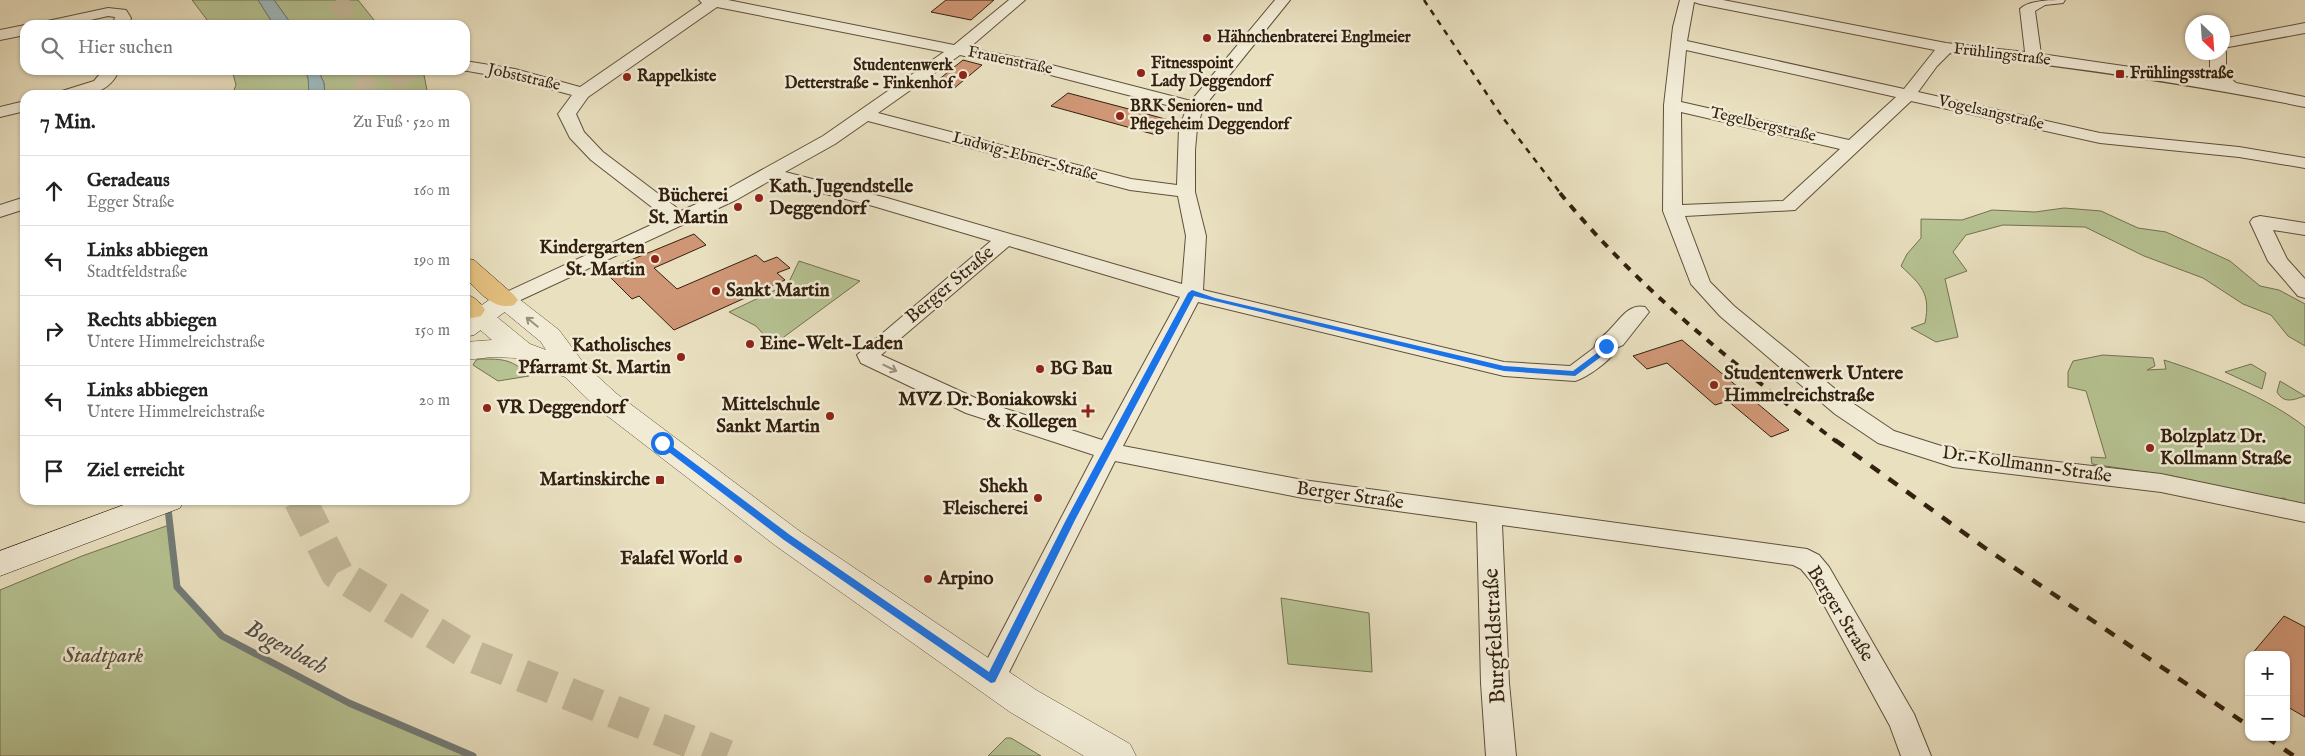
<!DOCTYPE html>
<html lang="de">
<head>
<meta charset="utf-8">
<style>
	:root { --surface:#fff; --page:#f6f6f6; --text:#222; --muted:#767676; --line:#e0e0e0 }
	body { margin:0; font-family:"IM FELL English",serif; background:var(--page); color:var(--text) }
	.controls { position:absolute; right:15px; bottom:15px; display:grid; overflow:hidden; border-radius:10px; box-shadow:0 1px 4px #0004 }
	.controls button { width:45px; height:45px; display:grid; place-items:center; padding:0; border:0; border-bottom:1px solid var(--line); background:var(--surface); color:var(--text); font:25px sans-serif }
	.compass { position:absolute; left:2185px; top:15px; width:45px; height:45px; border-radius:50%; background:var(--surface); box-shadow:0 1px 4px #0004; rotate:155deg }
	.stop { position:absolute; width:15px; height:15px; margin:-11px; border:4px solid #1a73e8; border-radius:50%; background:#fff }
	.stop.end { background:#1a73e8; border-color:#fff; box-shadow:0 1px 5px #0008 }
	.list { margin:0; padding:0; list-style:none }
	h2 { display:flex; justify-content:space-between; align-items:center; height:65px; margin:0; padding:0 20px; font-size:21px }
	h2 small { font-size:16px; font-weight:400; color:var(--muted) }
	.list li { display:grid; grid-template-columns:32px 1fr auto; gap:15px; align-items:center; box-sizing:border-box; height:70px; padding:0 20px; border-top:1px solid var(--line) }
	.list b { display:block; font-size:19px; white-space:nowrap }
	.list p { margin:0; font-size:16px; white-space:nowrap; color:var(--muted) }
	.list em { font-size:16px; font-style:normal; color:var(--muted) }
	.icon { flex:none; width:28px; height:28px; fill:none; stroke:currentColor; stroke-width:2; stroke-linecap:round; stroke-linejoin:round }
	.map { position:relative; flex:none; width:2305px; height:756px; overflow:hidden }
	.search { position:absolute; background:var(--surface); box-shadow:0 1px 4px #0004; left:20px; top:20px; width:450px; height:55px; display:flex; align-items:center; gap:12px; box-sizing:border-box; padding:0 18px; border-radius:15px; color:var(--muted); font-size:19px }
	.panel { position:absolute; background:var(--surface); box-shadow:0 1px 4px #0004; left:20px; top:90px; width:450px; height:415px; border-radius:15px }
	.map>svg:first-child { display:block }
</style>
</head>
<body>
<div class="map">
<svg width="2305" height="756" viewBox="0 0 2305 756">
	<rect width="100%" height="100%" fill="#e9e0c0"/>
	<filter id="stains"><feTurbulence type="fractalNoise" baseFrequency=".004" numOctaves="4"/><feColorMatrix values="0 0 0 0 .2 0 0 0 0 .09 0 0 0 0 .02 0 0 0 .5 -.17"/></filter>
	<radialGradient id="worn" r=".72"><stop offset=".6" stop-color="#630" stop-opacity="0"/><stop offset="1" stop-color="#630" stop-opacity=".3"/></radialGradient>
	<!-- green -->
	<path fill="#b6c292" stroke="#747150" d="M192 0H258L274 25H211Z
		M274 0H358L378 25H292Z
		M232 70H303L308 77 310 94 232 95 236 85Z
		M318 70H423L428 95H325L324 83Z
		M2064 208 2101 211 2138 228 2166 232 2230 261 2260 286 2279 290 2305 304V346L2288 336 2271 315 2243 304 2203 278 2144 256 2085 227 2003 225 1966 235 1953 252 1967 271 1945 279 1958 337 1936 342 1911 328 1925 323C1931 293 1921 285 1901 266L1907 254 1921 238V219L1962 220 1992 210 2035 212Z
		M799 261 860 281 773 345 756 326 729 312 788 284Z
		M2103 355 2153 358 2155 366 2147 370 2166 369 2164 360C2208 374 2269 398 2305 427V508L2285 502V498L2273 499 2172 476 2092 464 2091 457 2106 458 2086 391 2068 387V372L2073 361Z
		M480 359C504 359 512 359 529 376L498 381 473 365 476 360Z
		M2251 364 2266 373 2262 389 2225 372Z
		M2280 381 2305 396C2293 400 2284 404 2277 392Z
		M169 525 177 587 222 636 349 703 473 756H0V590L82 556Z
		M1281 598 1369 613 1372 672 1288 664Z
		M1006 738H1011L1041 756H988Z"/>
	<!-- water -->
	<path fill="#9ebabe" stroke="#737c78" d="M258 0H274L292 25H274Z
		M303 70H318L324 83 325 95H309L308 77Z"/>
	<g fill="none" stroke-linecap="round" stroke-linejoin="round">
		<!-- stream -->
		<path stroke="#737c78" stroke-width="7" d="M167 500 177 587 222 636 349 703 473 756"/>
	</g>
	<!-- building -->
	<path fill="#d09776" stroke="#33200e" d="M946 0H994L971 20 931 12Z
		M963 60 982 65 952 90 932 85Z
		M1068 93 1125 108 1176 122 1160 136 1051 106Z
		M694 234 706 245 654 268 677 289 756 255 764 262 777 257 790 268 777 273 785 280 674 330 639 296 632 299 604 271Z
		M1682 340 1789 430 1771 437 1728 401 1715 405 1667 363 1647 369 1633 356Z
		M2284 616 2305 627V717L2286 706V655H2251Z"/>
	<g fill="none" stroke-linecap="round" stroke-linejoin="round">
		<!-- trunk-tunnel-far1 -->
		<path stroke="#c5ba9c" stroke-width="20" stroke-dasharray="20 10" stroke-linecap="butt" d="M337 0 355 25
			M392 70 406 82 412 95
			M361 95 372 70"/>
		<!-- trunk-tunnel -->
		<path stroke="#c5ba9c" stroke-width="33" stroke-dasharray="33 16" stroke-linecap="butt" d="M300 500 337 573 472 656 727 756"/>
		<!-- minor casing -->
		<g stroke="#60503a" stroke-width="2">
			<path id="minor" d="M699 0H728L954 45 1009 0H1025L969 48 1036 61 1191 101 1275 0H1290L1203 108 1197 128 1195 150V192L1206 236 1203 290 1504 362 1570 366 1594 348 1597 340C1615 331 1624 302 1645 307L1649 312 1623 345 1616 348C1614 359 1586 378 1575 381L1504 376 1198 302 1123 446 1303 480 1807 549 1819 555 1829 567 1914 714 1931 756H1901L1890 726 1811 581 1801 569 1793 565 1502 525 1509 683 1516 756H1486L1481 683 1477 522 1303 498 1115 461 1001 688 991 691 981 688 977 679 1094 455 966 413 861 363 857 355 991 241 873 206 771 180 736 200 512 304 505 306 498 304 495 300 498 296 666 218 591 160 570 138 558 114 572 95 513 79 462 70H465V61L515 69 580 87 702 3ZM717 7 944 52 823 136 722 192 681 211 603 152 584 132 576 114 588 97ZM960 55 1035 71 1186 110 1179 128 1177 185 1131 179 878 113ZM868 121 1130 190 1178 196 1186 236 1182 284 887 198 785 172 835 144ZM1009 246 1180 297 1102 440 982 401 881 355Z
				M1680 0H1723L1946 43 2025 52 2020 9C2029 0 2051 0 2065 0L2063 3 2045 5 2035 11 2041 54 2213 79 2210 75V52H2222V39L2305 23V33L2223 48 2226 52V74L2236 83 2305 97V107C2188 83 2069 67 1950 53L1937 66 1918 92 2100 133 2239 147 2305 158V168L2239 157 2100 143 1911 101 1795 210 1685 216 1710 282 1734 306 1851 402 1894 431 1954 450 2161 474 2305 504V522L2161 492 1953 467 1878 443 1835 414 1720 316 1691 284 1663 211 1664 105 1673 27ZM1694 2 1700 4 1935 50 1904 89 1687 41ZM1686 50 1896 97 1849 140 1681 102ZM1681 112 1840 149 1783 201 1682 205Z
				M108 8 126 10 131 18 129 25H113L115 17 108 16 69 25H40L43 22Z
				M25 25V35L0 40V30Z
				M103 70H119C109 96 84 95 60 95L62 91 94 81Z
				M25 101V111L0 117V107Z
				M25 197V209L0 217V205Z
				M2260 216 2305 223V235L2273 230 2287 259 2305 279V298L2298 296 2268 261 2250 222 2253 218Z"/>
		</g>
		<!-- tertiary casing -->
		<g stroke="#60503a" stroke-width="1">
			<path id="tertiary" d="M505 292 514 295 559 330 585 365 617 394 798 530 1036 690 1130 744 1136 756H1084L1010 712 776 546 597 408 565 377 517 358 492 357 465 360V342L492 340 465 317V304L472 302 481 304 530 344 546 350 541 342 496 305 492 300 496 295Z"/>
		</g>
		<!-- secondary casing -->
		<g stroke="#33200e" stroke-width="1">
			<path id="secondary" d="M505 292 514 295 518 300 514 305 474 335 465 337V317L496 295Z
				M137 500H184L180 508 0 576V551Z"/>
		</g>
		<!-- trunk casing -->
		<g stroke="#33200e" stroke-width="1">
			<path id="trunk" d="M465 258 474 260 514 295 518 300 514 305C493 311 479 291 465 278Z
				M465 294C475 297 479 301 485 310L481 316 472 318 465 316Z"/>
		</g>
		<!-- minor -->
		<use href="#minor" fill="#f1ebd6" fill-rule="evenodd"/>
		<!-- tertiary -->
		<use href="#tertiary" fill="#f1ebd6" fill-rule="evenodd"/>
		<!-- secondary -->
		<use href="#secondary" fill="#f1ebd6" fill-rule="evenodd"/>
		<!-- trunk -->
		<use href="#trunk" fill="#e4c080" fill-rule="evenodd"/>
		<!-- rail-far2 -->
		<path stroke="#33200e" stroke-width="2.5" stroke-dasharray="6 6" stroke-linecap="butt" d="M1424 0 1503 118 1561 194"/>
		<!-- rail-far1 -->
		<path stroke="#33200e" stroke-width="4" stroke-dasharray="8 8" stroke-linecap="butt" d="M1560 193C1638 289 1738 368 1837 442"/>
		<!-- rail -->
		<path stroke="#33200e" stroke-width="4.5" stroke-dasharray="11 11" stroke-linecap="butt" d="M1835 440 1985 548 2249 726
			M2266 737 2294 756"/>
	</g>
	<!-- one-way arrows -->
	<defs><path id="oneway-shaft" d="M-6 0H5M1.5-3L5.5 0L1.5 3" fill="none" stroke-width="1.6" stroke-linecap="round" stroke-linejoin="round" transform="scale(1.25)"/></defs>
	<g stroke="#9c907c">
		<use href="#oneway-shaft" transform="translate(532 322) rotate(-141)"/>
		<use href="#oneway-shaft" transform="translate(890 368) rotate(26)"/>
	</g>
	<!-- route -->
	<path fill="#1a73e8" d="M1192 290 1215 298 1504 366 1573 371 1601 350 1603 344H1608L1609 351 1575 376 1504 371 1194 296 1075 520 995 682 991 683 784 540 657 443 665 441 790 535 989 672 1066 520 1188 293Z"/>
	<!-- markers -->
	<g fill="#8f2418" stroke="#f1ebd6" stroke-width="2">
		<circle cx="1207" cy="38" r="5"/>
		<circle cx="1141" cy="73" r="5"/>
		<rect x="2115" y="69" width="10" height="10" rx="2.5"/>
		<circle cx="963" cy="75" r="5"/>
		<circle cx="627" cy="77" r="5"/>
		<circle cx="1120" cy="116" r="5"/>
		<circle cx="759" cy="198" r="5"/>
		<circle cx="738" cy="207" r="5"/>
		<circle cx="655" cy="259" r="5"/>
		<circle cx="716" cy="291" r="5"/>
		<circle cx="750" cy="344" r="5"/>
		<circle cx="681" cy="357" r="5"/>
		<circle cx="1040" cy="369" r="5"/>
		<circle cx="1714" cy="385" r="5"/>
		<circle cx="487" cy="408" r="5"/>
		<path d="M1085.5 403.5h5v5h5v5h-5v5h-5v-5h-5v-5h5z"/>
		<circle cx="830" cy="416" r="5"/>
		<circle cx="2150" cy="448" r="5"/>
		<rect x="655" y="475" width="10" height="10" rx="2.5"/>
		<circle cx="1038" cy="498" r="5"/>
		<circle cx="738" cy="559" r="5"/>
		<circle cx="928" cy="579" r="5"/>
	</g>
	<g text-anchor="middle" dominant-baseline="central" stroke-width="5" stroke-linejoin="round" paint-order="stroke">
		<!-- far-poi labels -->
		<g font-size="16" font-weight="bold" fill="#33200e" stroke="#f1ebd6" text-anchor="start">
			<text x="1217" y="38">Hähnchenbraterei Englmeier</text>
			<text x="1151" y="64">Fitnesspoint<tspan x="1151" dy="18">Lady Deggendorf</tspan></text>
			<text x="953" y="66" text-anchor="end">Studentenwerk<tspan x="953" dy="18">Detterstraße - Finkenhof</tspan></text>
			<text x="2130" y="74">Frühlingsstraße</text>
			<text x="637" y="77">Rappelkiste</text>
			<text x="1130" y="107">BRK Senioren- und<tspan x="1130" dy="18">Pflegeheim Deggendorf</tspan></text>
		</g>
		<!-- far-street labels -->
		<g font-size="16" fill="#33200e" stroke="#f1ebd6">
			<text transform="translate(2002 55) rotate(7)">Frühlingstraße</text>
			<text transform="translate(1010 61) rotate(12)">Frauenstraße</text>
			<text transform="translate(524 78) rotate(13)">Jobststraße</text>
			<text transform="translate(1991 113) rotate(13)">Vogelsangstraße</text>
			<text transform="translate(1763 125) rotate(13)">Tegelbergstraße</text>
			<text transform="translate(1025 157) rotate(15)">Ludwig-Ebner-Straße</text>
		</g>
		<!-- poi labels -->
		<g font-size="19" font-weight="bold" fill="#33200e" stroke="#f1ebd6" text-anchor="start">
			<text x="769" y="187">Kath. Jugendstelle<tspan x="769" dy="22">Deggendorf</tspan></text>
			<text x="728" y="196" text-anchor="end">Bücherei<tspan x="728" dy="22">St. Martin</tspan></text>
			<text x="645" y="248" text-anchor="end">Kindergarten<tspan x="645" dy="22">St. Martin</tspan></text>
			<text x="726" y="291">Sankt Martin</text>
			<text x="760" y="344">Eine-Welt-Laden</text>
			<text x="671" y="346" text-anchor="end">Katholisches<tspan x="671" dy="22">Pfarramt St. Martin</tspan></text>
			<text x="1050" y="369">BG Bau</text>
			<text x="1724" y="374">Studentenwerk Untere<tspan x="1724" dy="22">Himmelreichstraße</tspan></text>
			<text x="1077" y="400" text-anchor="end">MVZ Dr. Boniakowski<tspan x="1077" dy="22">&amp; Kollegen</tspan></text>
			<text x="820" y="405" text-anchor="end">Mittelschule<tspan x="820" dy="22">Sankt Martin</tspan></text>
			<text x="497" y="408">VR Deggendorf</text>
			<text x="2160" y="437">Bolzplatz Dr.<tspan x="2160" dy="22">Kollmann Straße</tspan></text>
			<text x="650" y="480" text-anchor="end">Martinskirche</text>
			<text x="1028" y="487" text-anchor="end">Shekh<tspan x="1028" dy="22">Fleischerei</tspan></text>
			<text x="728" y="559" text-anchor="end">Falafel World</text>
			<text x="938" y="579">Arpino</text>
		</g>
		<!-- street labels -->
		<g font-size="19" fill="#33200e" stroke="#f1ebd6">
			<text transform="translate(950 285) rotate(-40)">Berger Straße</text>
			<text transform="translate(2027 465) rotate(8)">Dr.-Kollmann-Straße</text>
			<text transform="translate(1350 496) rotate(8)">Berger Straße</text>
			<text transform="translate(1840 614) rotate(58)">Berger Straße</text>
		</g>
		<!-- near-street labels -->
		<g font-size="22" fill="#33200e" stroke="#f1ebd6">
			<text transform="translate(1495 636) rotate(-93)">Burgfeldstraße</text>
		</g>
		<!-- near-park labels -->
		<g font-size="22" font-style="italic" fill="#5a5136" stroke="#f1ebd6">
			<text x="103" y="656">Stadtpark</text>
		</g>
		<!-- near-water labels -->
		<g font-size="24" font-style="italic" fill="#534e43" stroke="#f1ebd6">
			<text transform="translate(286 648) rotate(28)">Bogenbach</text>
		</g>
	</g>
	<rect width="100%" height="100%" filter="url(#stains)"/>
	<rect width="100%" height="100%" fill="url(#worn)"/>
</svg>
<div class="controls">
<button>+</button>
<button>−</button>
</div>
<svg class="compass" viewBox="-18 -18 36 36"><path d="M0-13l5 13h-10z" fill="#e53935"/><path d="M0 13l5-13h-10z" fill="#767676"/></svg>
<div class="stop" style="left:662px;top:443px"></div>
<div class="stop end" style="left:1606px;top:346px"></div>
<div class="search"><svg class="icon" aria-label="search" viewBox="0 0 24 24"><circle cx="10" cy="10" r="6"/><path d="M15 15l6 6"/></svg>Hier suchen</div>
<section class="panel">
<h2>7 Min.<small>Zu Fuß · 520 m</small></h2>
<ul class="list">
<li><svg class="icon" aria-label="ahead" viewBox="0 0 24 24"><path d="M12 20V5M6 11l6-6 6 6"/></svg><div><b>Geradeaus</b><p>Egger Straße</p></div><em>160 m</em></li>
<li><svg class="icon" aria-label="left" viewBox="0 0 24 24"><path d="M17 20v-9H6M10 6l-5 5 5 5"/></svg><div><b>Links abbiegen</b><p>Stadtfeldstraße</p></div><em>190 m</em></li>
<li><svg class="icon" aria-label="right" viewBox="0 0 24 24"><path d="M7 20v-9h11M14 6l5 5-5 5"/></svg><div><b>Rechts abbiegen</b><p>Untere Himmelreichstraße</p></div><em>150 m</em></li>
<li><svg class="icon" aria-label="left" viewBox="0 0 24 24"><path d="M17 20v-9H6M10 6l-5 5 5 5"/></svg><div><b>Links abbiegen</b><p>Untere Himmelreichstraße</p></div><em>20 m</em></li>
<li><svg class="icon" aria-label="arrive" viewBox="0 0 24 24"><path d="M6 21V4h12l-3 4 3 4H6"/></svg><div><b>Ziel erreicht</b></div></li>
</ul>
</section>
</div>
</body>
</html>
